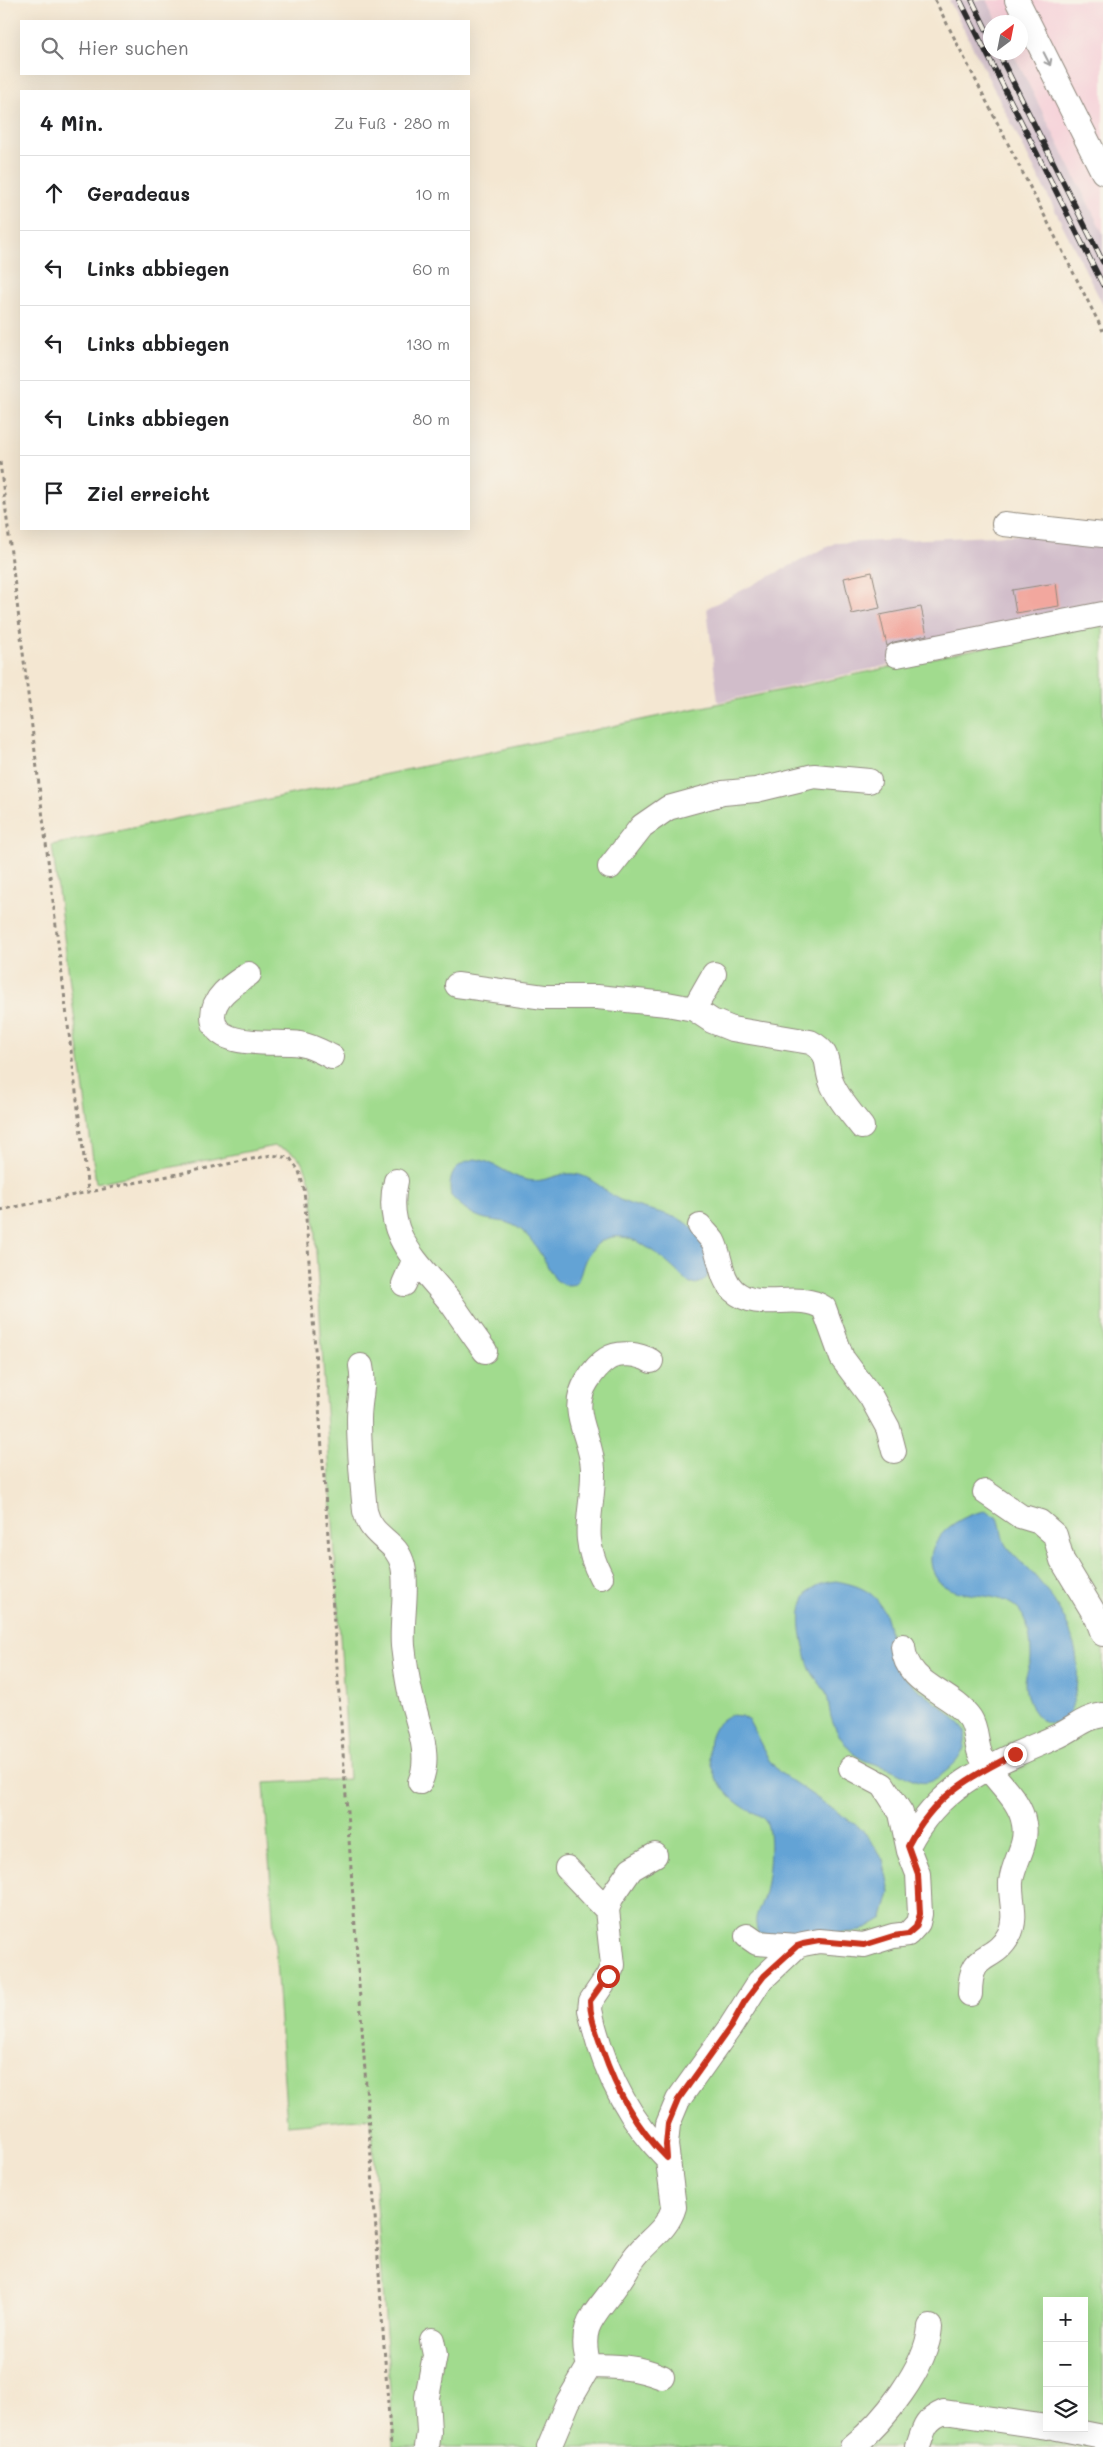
<!DOCTYPE html>
<html lang="de">
<head>
<meta charset="utf-8">
<style>
	:root { --surface:#fff; --page:#f6f6f6; --text:#202124; --muted:#757577; --line:#e0e0e0 }
	body { margin:0; font-family:Mali,sans-serif; background:var(--page); color:var(--text) }
	.controls { position:absolute; right:15px; bottom:15px; display:grid; overflow:hidden; border-radius:0px; box-shadow:0 5px 20px #0002 }
	.controls button { width:45px; height:45px; display:grid; place-items:center; padding:0; border:0; border-bottom:1px solid var(--line); background:var(--surface); color:var(--text); font:25px sans-serif }
	.compass { position:absolute; left:983px; top:15px; width:45px; height:45px; border-radius:50%; background:var(--surface); box-shadow:0 5px 20px #0002; rotate:32deg }
	.stop { position:absolute; width:15px; height:15px; margin:-11px; border:4px solid #c8321e; border-radius:50%; background:#fff }
	.stop.end { background:#c8321e; border-color:#fff; box-shadow:0 1px 5px #0008 }
	.list { margin:0; padding:0; list-style:none }
	h2 { display:flex; justify-content:space-between; align-items:center; height:65px; margin:0; padding:0 20px; font-size:21px }
	h2 small { font-size:16px; font-weight:400; color:var(--muted) }
	.list li { display:grid; grid-template-columns:32px 1fr auto; gap:15px; align-items:center; box-sizing:border-box; height:75px; padding:0 20px; border-top:1px solid var(--line) }
	.list b { display:block; font-size:19px; white-space:nowrap }
	.list em { font-size:16px; font-style:normal; color:var(--muted) }
	.icon { flex:none; width:28px; height:28px; fill:none; stroke:currentColor; stroke-width:2; stroke-linecap:round; stroke-linejoin:round }
	.map { position:relative; flex:none; width:1103px; height:2447px; overflow:hidden }
	.search { position:absolute; background:var(--surface); box-shadow:0 5px 20px #0002; left:20px; top:20px; width:450px; height:55px; display:flex; align-items:center; gap:12px; box-sizing:border-box; padding:0 18px; border-radius:0px; color:var(--muted); font-size:19px }
	.panel { position:absolute; background:var(--surface); box-shadow:0 5px 20px #0002; left:20px; top:90px; width:450px; height:440px; border-radius:0px }
	.map>svg:first-child { display:block }
</style>
</head>
<body>
<div class="map">
<svg width="1103" height="2447" viewBox="0 0 1103 2447">
	<rect width="100%" height="100%" fill="#f7f3e8"/>
	<filter id="ink" filterUnits="userSpaceOnUse"><feTurbulence type="fractalNoise" baseFrequency=".02" numOctaves="2"/><feDisplacementMap in="SourceGraphic" scale="10" xChannelSelector="R" yChannelSelector="G"/><feConvolveMatrix kernelMatrix="1 2 1 2 8 2 1 2 1" color-interpolation-filters="sRGB"/></filter>
	<filter id="wash" filterUnits="userSpaceOnUse"><feTurbulence type="fractalNoise" baseFrequency=".0096" numOctaves="4" result="noise"/><feDisplacementMap in="SourceGraphic" scale="20" xChannelSelector="R" yChannelSelector="G"/><feGaussianBlur stdDeviation="1.12" result="paint"/><feColorMatrix in="noise" values="0 0 0 0 0 0 0 0 0 0 0 0 0 0 0 0 0 1.4 0 .05"/><feComposite in="paint" operator="in"/></filter>
	<g filter="url(#wash)">
		<rect width="100%" height="100%" fill="#f4e7d2"/>
		<!-- built -->
		<path fill="#f6cfd8" d="M987 0H1103V233L1013 53 1020 52V22H998Z"/>
		<!-- industrial -->
		<path fill="#d1bdca" d="M949 0H987L998 22H990V52L1013 53 1103 233V305Z
			M1103 531V619L718 702 707 608 835 543Z"/>
		<!-- green -->
		<path fill="#a1db8e" stroke="#66835c" fill-rule="evenodd" d="M1103 622V2447H394L371 2118 287 2125 264 1783 349 1779 312 1188C304 1162 301 1153 274 1146L96 1183 52 845ZM1047 2301H1084V2428H1047Z"/>
		<!-- water -->
		<path fill="#63a3d5" stroke="#476780" d="M475 1159C495 1161 507 1176 527 1180 544 1184 557 1172 574 1174 591 1175 606 1193 620 1200 641 1210 665 1211 685 1222 702 1231 727 1286 690 1284 665 1261 618 1209 588 1255 582 1264 582 1274 576 1284 567 1286 562 1285 555 1279 544 1262 533 1234 513 1225 505 1221 495 1221 486 1219 472 1216 461 1206 451 1196 447 1177 455 1163 475 1159Z
			M985 1511 998 1518C1002 1527 1001 1539 1007 1547 1014 1557 1025 1565 1033 1574 1063 1608 1085 1647 1075 1694 1072 1705 1071 1717 1059 1722 1037 1729 1025 1700 1025 1682 1025 1673 1031 1666 1031 1657 1031 1646 1030 1633 1026 1623 1012 1578 943 1612 932 1568 924 1538 960 1515 985 1511Z
			M836 1581C876 1588 886 1603 891 1642 893 1656 894 1667 904 1677 923 1696 949 1708 965 1730 967 1749 960 1760 945 1772 923 1790 917 1782 895 1771 881 1764 865 1764 853 1753 844 1744 834 1729 831 1717 829 1709 829 1699 825 1691 820 1683 814 1677 810 1669 807 1662 806 1654 804 1647 797 1615 797 1584 836 1581Z
			M731 1715 741 1716 749 1721 769 1760 779 1772 859 1827 874 1845 883 1860 890 1892 883 1918 861 1931 778 1939 758 1932C752 1916 760 1910 764 1896 769 1879 772 1843 768 1827 766 1816 753 1813 745 1808 722 1794 705 1768 710 1740 713 1728 719 1720 731 1715Z"/>
		<g id="blocks">
			<!-- building -->
			<path fill="#f2a79e" d="M872 572 880 608 852 614 844 578Z
				M1056 583 1059 606 1016 613 1012 590Z
				M921 607 927 635 894 642 887 646 880 615Z"/>
		</g>
	</g>
	<g filter="url(#ink)">
		<use href="#blocks" fill-opacity="0" stroke="#90897e" stroke-width="1"/>
		<g fill="none" stroke-linecap="round" stroke-linejoin="round">
			<!-- minor casing -->
			<g stroke="#90897e" stroke-width="26">
				<path id="minor" d="M1017 0 1103 172
					M1004 524 1103 535
					M897 655 1103 614
					M610 867 642 826 668 808 723 793 756 790 814 776 869 781
					M249 974C234 984 213 996 213 1016 213 1051 278 1040 300 1044 312 1046 322 1052 332 1057
					M457 985 544 997H597L667 1004 694 1009 712 1021 732 1029 810 1042C833 1054 824 1065 832 1084 839 1100 851 1113 862 1127
					M694 1009 714 974
					M396 1181C382 1238 422 1265 452 1304 463 1320 474 1336 485 1351
					M700 1226C704 1231 709 1236 713 1241 721 1256 720 1279 734 1291 759 1313 797 1290 824 1308L842 1358 871 1397 888 1428 894 1451
					M404 1284 414 1261
					M361 1366C365 1384 359 1400 359 1419 359 1450 362 1481 365 1511 372 1540 397 1539 403 1566 408 1588 401 1622 403 1646 405 1662 407 1680 411 1696 417 1722 432 1755 420 1782
					M985 1492 1020 1516 1040 1522 1055 1535 1062 1560 1097 1618 1103 1634
					M601 1577C578 1533 594 1513 593 1469 592 1436 567 1413 587 1381 592 1373 599 1364 607 1359 619 1351 639 1354 651 1361
					M903 1646C906 1686 950 1690 970 1718 978 1730 975 1746 982 1758 994 1781 1020 1797 1024 1824 1028 1846 1013 1862 1011 1882 1010 1900 1018 1918 1009 1935 993 1965 970 1948 970 1994
					M908 1846C940 1782 996 1763 1058 1736 1074 1729 1085 1717 1103 1715
					M655 1855 631 1869 611 1898 607 1910 613 1965 608 1976 591 2001 590 2010C602 2066 627 2118 667 2158
					M567 1868 607 1910
					M747 1936 757 1943 797 1946
					M589 2366C577 2324 595 2316 617 2284 625 2274 630 2261 639 2252 652 2237 668 2228 674 2207L666 2145 668 2124 678 2100 731 2026 759 1982 797 1946 803 1944 819 1941 864 1945 893 1936 908 1934 918 1923 920 1914 918 1874 909 1851 901 1813 883 1785 851 1768
					M1057 2428 1103 2437
					M427 2447 429 2432 427 2397 435 2355 432 2340
					M549 2447 568 2402 589 2366C615 2366 638 2367 662 2377
					M852 2447C883 2423 927 2367 930 2327
					M918 2447C924 2428 925 2420 944 2412L1047 2427"/>
			</g>
			<!-- path -->
			<path stroke="#90897e" stroke-width="3" stroke-dasharray="4 4" stroke-linecap="butt" d="M935 0 1103 331
				M0 462 88 1191
				M0 1210 272 1155 290 1158 299 1171 304 1189 391 2447"/>
			<!-- minor -->
			<use href="#minor" stroke="#fff" stroke-width="24"/>
			<!-- rail casing -->
			<g stroke="#2b2b2b" stroke-width="5.5">
				<path id="rail" d="M960 0 1103 285
					M972 0 990 37
					M998 52 1103 262"/>
			</g>
			<!-- rail -->
			<use href="#rail" stroke="#f7f3e8" stroke-width="4" stroke-dasharray="11" stroke-linecap="butt"/>
		</g>
		<!-- one-way arrows -->
		<defs><path id="oneway-shaft" d="M-6 0H5M1.5-3L5.5 0L1.5 3" fill="none" stroke-width="1.6" stroke-linecap="round" stroke-linejoin="round" transform="scale(1.25)"/></defs>
		<use stroke="#a0a0a0" href="#oneway-shaft" transform="translate(1047 59) rotate(63)"/>
	</g>
	<g fill="none" stroke-linecap="round" stroke-linejoin="round" filter="url(#ink)">
		<!-- route -->
		<path stroke="#c8321e" stroke-width="6" d="M608 1976 590 2001C590 2018 597 2033 602 2049 617 2092 635 2126 667 2158L666 2145 668 2124 678 2100 731 2026 745 2001 764 1976 797 1946 803 1944 819 1941 864 1945 893 1936 908 1934 916 1927 920 1914 918 1874 908 1846C933 1797 967 1778 1015 1754"/>
	</g>
</svg>
<div class="controls">
<button>+</button>
<button>−</button>
<button><svg class="icon" aria-label="layers" viewBox="0 0 24 24"><path d="M12 4l9 5-9 5-9-5zM3 14l9 5 9-5"/></svg></button>
</div>
<svg class="compass" viewBox="-18 -18 36 36"><path d="M0-13l5 13h-10z" fill="#e53935"/><path d="M0 13l5-13h-10z" fill="#757577"/></svg>
<div class="stop" style="left:608px;top:1976px"></div>
<div class="stop end" style="left:1015px;top:1754px"></div>
<div class="search"><svg class="icon" aria-label="search" viewBox="0 0 24 24"><circle cx="10" cy="10" r="6"/><path d="M15 15l6 6"/></svg>Hier suchen</div>
<section class="panel">
<h2>4 Min.<small>Zu Fuß · 280 m</small></h2>
<ul class="list">
<li><svg class="icon" aria-label="ahead" viewBox="0 0 24 24"><path d="M12 20V5M6 11l6-6 6 6"/></svg><div><b>Geradeaus</b></div><em>10 m</em></li>
<li><svg class="icon" aria-label="left" viewBox="0 0 24 24"><path d="M17 20v-9H6M10 6l-5 5 5 5"/></svg><div><b>Links abbiegen</b></div><em>60 m</em></li>
<li><svg class="icon" aria-label="left" viewBox="0 0 24 24"><path d="M17 20v-9H6M10 6l-5 5 5 5"/></svg><div><b>Links abbiegen</b></div><em>130 m</em></li>
<li><svg class="icon" aria-label="left" viewBox="0 0 24 24"><path d="M17 20v-9H6M10 6l-5 5 5 5"/></svg><div><b>Links abbiegen</b></div><em>80 m</em></li>
<li><svg class="icon" aria-label="arrive" viewBox="0 0 24 24"><path d="M6 21V4h12l-3 4 3 4H6"/></svg><div><b>Ziel erreicht</b></div></li>
</ul>
</section>
</div>
</body>
</html>
